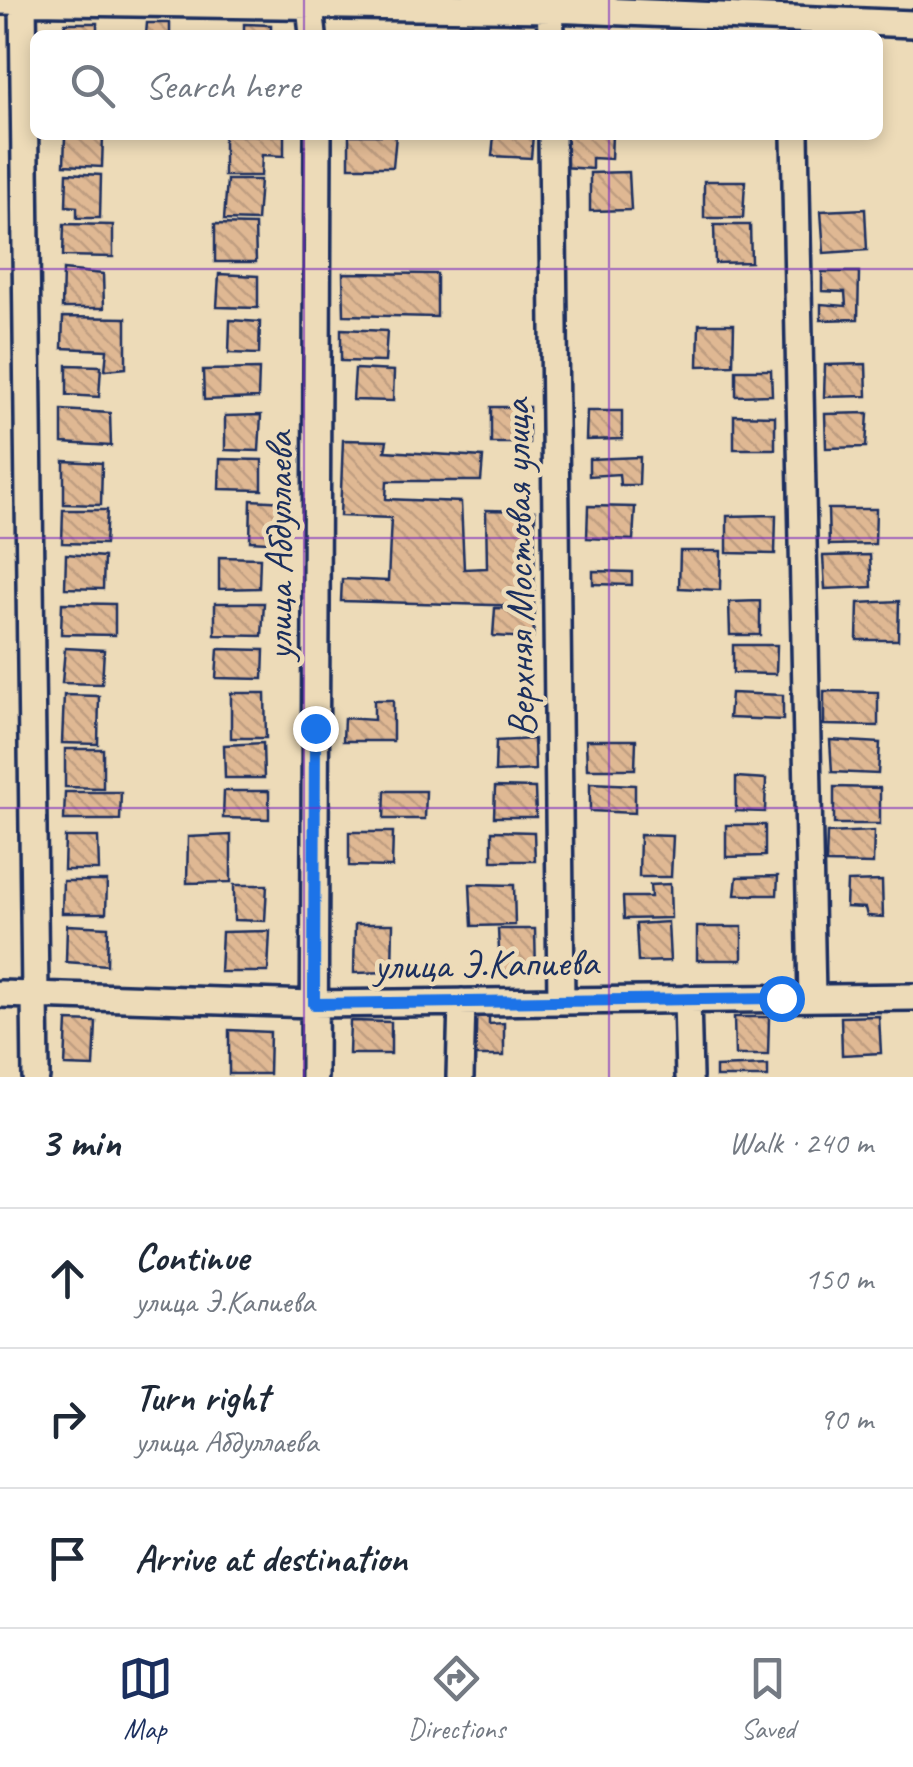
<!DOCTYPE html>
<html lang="en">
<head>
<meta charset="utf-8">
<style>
	:root { --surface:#fff; --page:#f6f6f7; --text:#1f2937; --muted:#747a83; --line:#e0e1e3; --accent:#1b2f5e }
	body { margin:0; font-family:Caveat,sans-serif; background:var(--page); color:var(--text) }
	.stop { position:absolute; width:30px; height:30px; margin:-22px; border:8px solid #1a73e8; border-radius:50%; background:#fff }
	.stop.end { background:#1a73e8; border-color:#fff; box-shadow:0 2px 10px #0008 }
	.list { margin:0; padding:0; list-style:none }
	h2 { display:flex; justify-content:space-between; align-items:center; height:130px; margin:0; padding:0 40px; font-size:42px }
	h2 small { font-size:32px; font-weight:400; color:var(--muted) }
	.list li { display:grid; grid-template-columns:65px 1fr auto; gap:30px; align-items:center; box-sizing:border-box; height:140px; padding:0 40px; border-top:2px solid var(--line) }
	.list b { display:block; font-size:38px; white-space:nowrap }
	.list p { margin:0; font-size:32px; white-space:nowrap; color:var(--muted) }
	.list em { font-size:32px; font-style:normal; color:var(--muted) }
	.icon { flex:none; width:55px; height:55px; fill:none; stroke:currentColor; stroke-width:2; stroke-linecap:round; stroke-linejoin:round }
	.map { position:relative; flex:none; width:913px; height:1077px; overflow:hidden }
	.search { position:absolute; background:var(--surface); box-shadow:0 5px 15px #0003; left:30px; right:30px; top:30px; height:110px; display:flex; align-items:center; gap:25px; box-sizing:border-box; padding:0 35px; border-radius:15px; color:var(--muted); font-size:38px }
	.sheet { height:550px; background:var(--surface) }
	nav { display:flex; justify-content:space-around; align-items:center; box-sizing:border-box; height:140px; border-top:2px solid var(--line); background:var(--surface); font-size:28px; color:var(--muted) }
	nav a { display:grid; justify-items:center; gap:5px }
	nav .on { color:var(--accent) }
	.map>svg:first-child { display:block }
</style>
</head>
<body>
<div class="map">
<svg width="913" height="1077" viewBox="0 0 913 1077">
	<defs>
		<pattern id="building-back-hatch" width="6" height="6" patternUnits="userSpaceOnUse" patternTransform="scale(2.5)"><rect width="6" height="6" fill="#dfb893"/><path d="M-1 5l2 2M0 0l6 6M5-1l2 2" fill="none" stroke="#bf9e81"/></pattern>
	</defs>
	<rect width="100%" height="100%" fill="#eddbb8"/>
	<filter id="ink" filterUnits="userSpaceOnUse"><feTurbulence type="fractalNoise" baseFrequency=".01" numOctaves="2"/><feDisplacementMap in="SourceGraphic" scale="20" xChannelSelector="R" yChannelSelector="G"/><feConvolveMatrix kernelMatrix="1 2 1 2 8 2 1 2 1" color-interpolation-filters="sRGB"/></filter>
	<g filter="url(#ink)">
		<!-- building -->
		<path fill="url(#building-back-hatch)" stroke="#1b2f5e" stroke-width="2.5" d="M65 23H97V35H64Z
			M147 23H170V35H146Z
			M244 24 271 25V35H244Z
			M65 135H103L102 167 64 165Z
			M224 135H284V156L262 155 261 176H224Z
			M349 135H396L393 167H349Z
			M494 135H533L531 158 492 156Z
			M563 135H612L611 159 592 158V169L562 167Z
			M629 172 631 210 590 211V173Z
			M67 173 101 175 100 218H77V207L66 206Z
			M227 180H260L257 221 224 220Z
			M704 181H745L743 218H704Z
			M865 209 867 250 824 253 821 211Z
			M64 224 113 225V257L63 256Z
			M215 224 255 225 256 262H215Z
			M714 225H750L751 262 715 263Z
			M63 270 103 274 104 308H62Z
			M822 272H859L858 319 821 320V304L846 306 845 292 822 291Z
			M343 273 437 274V317L344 315Z
			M219 274 258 276V308L217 307Z
			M63 317 126 318V368L105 370 107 350 62 348Z
			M230 320 260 322 259 354 229 353Z
			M699 324H734L733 365 698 366Z
			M341 329 387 331 385 362 341 361Z
			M866 364 867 396 824 397 825 365Z
			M67 365 101 366 99 397 67 395Z
			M259 369 258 398 204 400 203 370Z
			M355 369 394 371 393 401 353 400Z
			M736 370H771L772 395 736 396Z
			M491 407H529V443H491Z
			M62 410 110 413 111 446 62 443Z
			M587 411H622V439L586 440Z
			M868 413 866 447 826 448 825 414Z
			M261 415 259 451 225 450V416Z
			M734 415 775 416V449H734Z
			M343 440 387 441 385 451 483 457 481 481H387L386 499 461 502 464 569 487 568 486 510 535 511 534 606 341 601 342 579 388 581 391 518 340 516Z
			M640 457 639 485H620L619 474 589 476V459Z
			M220 459 262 460V490L219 489Z
			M64 461 102 463 101 505 64 504Z
			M251 500 286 502 285 543 250 541Z
			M588 506 635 507 633 540 587 538Z
			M828 509H876L875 544 829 545Z
			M63 510H107L105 544 62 543Z
			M776 515 775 554 727 553V516Z
			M680 551H721L720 590 679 588Z
			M66 554 104 557 103 589 65 588Z
			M870 555 872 587 825 589 823 556Z
			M219 557 260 558 259 588 219 589Z
			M593 571 632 572V585L593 584Z
			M760 601V635H730L729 602Z
			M899 601 898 640H857L858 603Z
			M62 603 115 604V635L61 634Z
			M215 603H264L262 636 215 635Z
			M495 608 535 609 533 638 493 636Z
			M733 645H777L776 674 733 673Z
			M65 648 104 650 102 684 62 683Z
			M218 649 264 650 263 679 216 678Z
			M824 691 878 692V726L824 725Z
			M231 693H265L266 738H231Z
			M731 693 783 695V720L729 718Z
			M64 695 99 696 98 744 62 743Z
			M374 700H393V741H343L344 718 374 720Z
			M534 739 535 770 495 772 496 741Z
			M586 740H636L635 769H587Z
			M830 740 880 743 878 774 832 772Z
			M263 743 264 778H225L224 745Z
			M65 749H103V788L65 787Z
			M736 777 766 779 765 812 736 811Z
			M590 783 635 785V813L590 811Z
			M495 787 535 788 536 817H494Z
			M834 787 880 788V824H834Z
			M224 791H269V819L223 818Z
			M385 791H426L425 819H384Z
			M65 792H121L120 820H64Z
			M726 825H765V856L726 857Z
			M492 831 534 832 535 861H492Z
			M874 831 873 864 826 863 827 833Z
			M349 832H393L392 867 349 866Z
			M231 835V882L187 883 188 837Z
			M640 835 673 836 671 877H639Z
			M65 837H98L99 870H64Z
			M778 876 777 895H735L737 877Z
			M63 881H107L106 913H62Z
			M882 881 883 917 867 916 865 908 846 907 847 882Z
			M470 884 514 885 515 925 472 926Z
			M670 884 671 918 624 919 623 897H651L650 885Z
			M234 885H267L265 921 234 920Z
			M668 922 670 961 638 962 636 924Z
			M355 924H393L392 972 354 973Z
			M67 925 108 927 107 965 66 962Z
			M697 927H742V960H697Z
			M498 929H535L536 972H500Z
			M270 931 268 972H220L222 932Z
			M489 1008V1024L504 1023V1056H471L470 1009Z
			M879 1016 881 1053 842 1055 841 1017Z
			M734 1017H769L768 1055H735Z
			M67 1021 96 1022 94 1067 65 1066Z
			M350 1021 391 1022V1054H349Z
			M229 1030 270 1032 269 1074H229Z
			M768 1065V1077H716V1067Z"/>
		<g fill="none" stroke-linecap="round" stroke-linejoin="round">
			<!-- minor casing -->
			<g stroke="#1b2f5e" stroke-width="32">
				<path id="minor" d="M23 0 36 1077
					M550 0 551 35
					M0 1 551 9 913 24
					M310 5 313 35
					M552 135 561 1001
					M795 135 812 998
					M0 994 313 1004 913 997
					M687 999 689 1077
					M314 1077 318 135
					M460 1077 462 1002"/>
			</g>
			<!-- minor -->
			<use href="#minor" stroke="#eddbb8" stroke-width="25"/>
		</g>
	</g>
	<g fill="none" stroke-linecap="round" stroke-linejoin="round" filter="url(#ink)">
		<!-- route -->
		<path stroke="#1a73e8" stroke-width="12" d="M315 728 314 1004 781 998"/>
	</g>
	<!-- grid -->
	<path fill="none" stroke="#7b2cbf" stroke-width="2.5" stroke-opacity="0.55" d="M304 0V35M609 0V35M304 135V1077M609 135V1077M0 269H913M0 538H913M0 808H913"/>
	<g text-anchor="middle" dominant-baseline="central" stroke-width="9" stroke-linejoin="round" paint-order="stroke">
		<!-- street labels -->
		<g font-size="40" fill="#1b2f5e" stroke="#eddbb8">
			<text transform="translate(279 546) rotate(-90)">улица Абдуллаева</text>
			<text transform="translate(519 568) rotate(-91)">Верхняя Мостовая улица</text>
			<text transform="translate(486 964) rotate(-1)">улица Э.Капиева</text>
		</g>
	</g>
</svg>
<div class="stop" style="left:781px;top:998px"></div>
<div class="stop end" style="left:315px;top:728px"></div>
<div class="search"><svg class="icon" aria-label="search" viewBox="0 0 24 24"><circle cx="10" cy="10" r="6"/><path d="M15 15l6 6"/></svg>Search here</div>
</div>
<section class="sheet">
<h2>3 min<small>Walk · 240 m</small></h2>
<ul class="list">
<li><svg class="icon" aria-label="ahead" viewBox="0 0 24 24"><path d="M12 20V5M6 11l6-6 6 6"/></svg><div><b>Continue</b><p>улица Э.Капиева</p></div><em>150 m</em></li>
<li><svg class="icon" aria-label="right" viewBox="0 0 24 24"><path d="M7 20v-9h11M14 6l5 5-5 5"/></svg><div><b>Turn right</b><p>улица Абдуллаева</p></div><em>90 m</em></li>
<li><svg class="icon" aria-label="arrive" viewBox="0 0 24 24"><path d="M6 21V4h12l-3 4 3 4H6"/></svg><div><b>Arrive at destination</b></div></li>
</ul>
</section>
<nav>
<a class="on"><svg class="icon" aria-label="map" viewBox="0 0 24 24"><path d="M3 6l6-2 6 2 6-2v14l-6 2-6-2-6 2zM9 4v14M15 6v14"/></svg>Map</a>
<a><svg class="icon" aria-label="directions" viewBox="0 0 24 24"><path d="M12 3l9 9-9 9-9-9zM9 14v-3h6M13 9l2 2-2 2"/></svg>Directions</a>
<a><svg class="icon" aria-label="saved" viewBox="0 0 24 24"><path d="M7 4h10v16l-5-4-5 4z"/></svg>Saved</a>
</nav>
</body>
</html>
